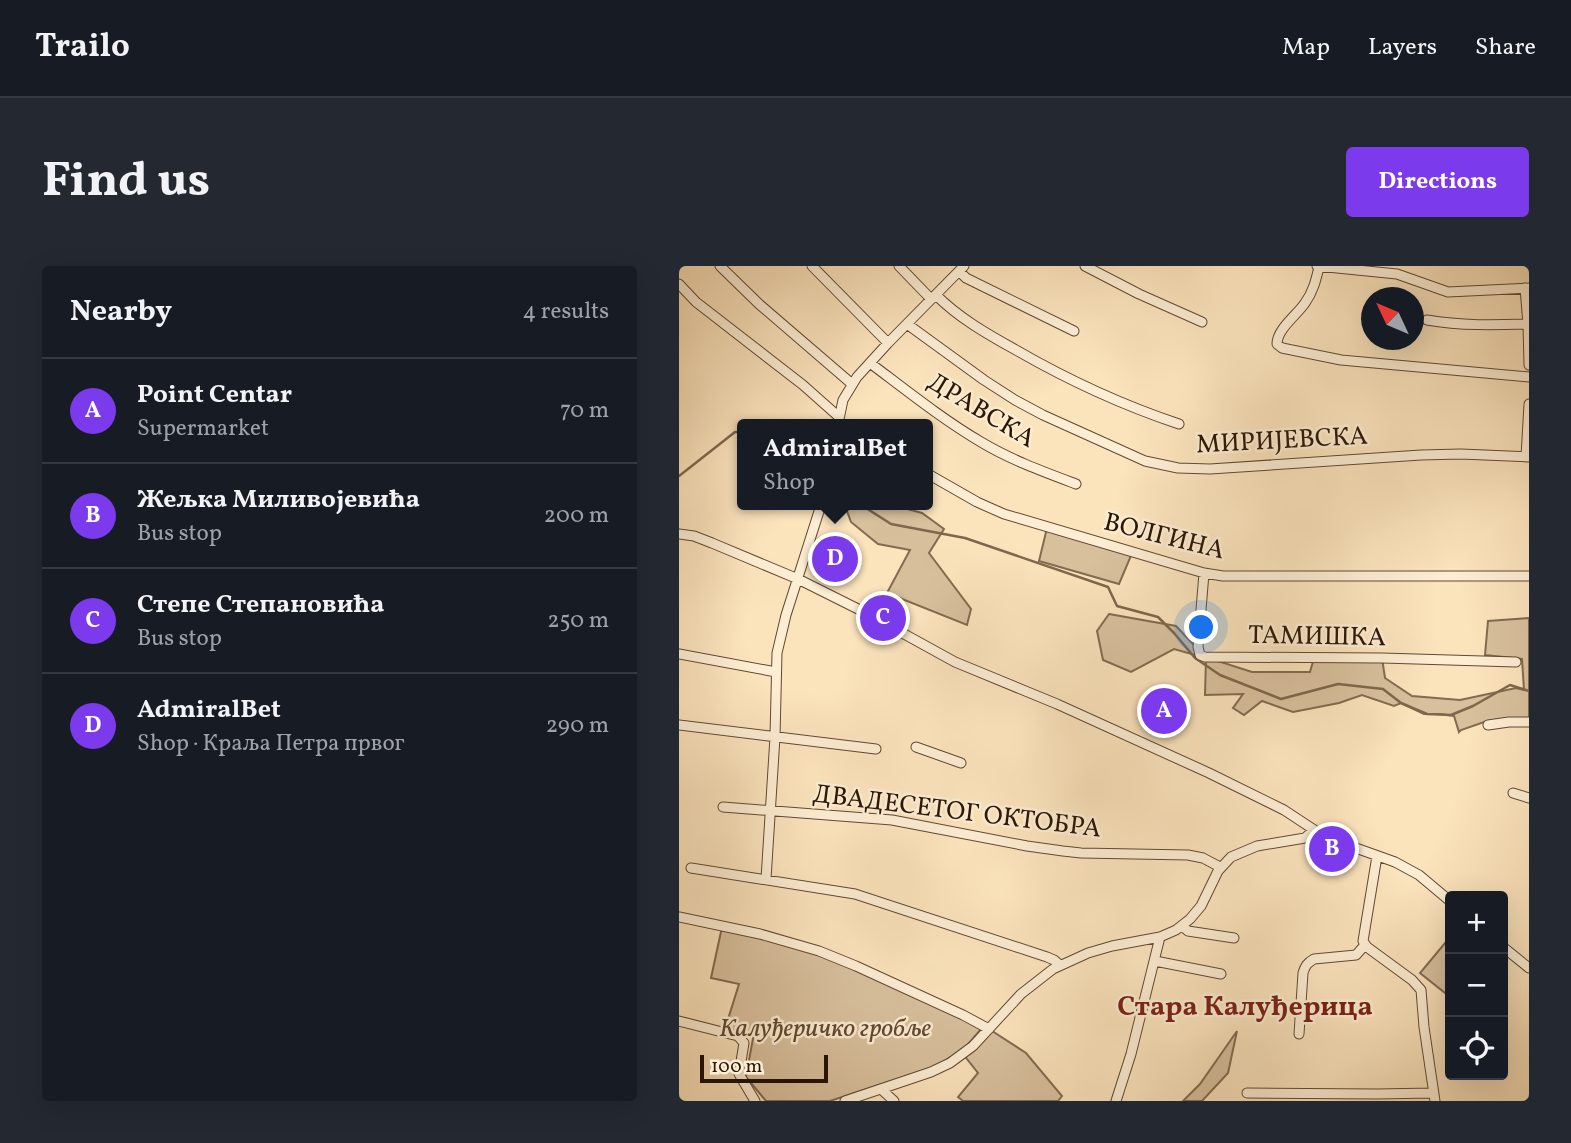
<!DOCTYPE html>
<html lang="en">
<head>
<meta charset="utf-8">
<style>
	:root { --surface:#171b24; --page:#242831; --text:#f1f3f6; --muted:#9ea1a6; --line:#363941; --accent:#7c3aed }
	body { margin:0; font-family:Vollkorn,serif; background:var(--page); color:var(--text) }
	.controls { position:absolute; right:21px; bottom:21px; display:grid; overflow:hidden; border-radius:7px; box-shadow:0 7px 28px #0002 }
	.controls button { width:63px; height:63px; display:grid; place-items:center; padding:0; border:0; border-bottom:2px solid var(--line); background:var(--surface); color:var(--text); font:35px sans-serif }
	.compass { position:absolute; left:682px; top:21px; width:63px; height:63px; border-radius:50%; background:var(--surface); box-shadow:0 7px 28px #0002; rotate:314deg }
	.scale { position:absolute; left:21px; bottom:18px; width:128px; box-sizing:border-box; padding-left:7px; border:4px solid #2c1603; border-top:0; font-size:19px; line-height:24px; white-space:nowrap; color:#2c1603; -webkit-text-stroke:5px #fcedd3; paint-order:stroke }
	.you { position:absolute; left:523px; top:362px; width:24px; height:24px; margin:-18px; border:5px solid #fff; border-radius:50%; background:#1a73e8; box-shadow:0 0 0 10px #1a73e833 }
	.badge { display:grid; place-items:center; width:46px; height:46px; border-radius:50%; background:var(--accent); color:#fff; font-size:23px; font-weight:700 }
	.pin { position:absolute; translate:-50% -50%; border:4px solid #fff; box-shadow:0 2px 7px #0006 }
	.popup { position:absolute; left:58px; top:153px; width:196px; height:91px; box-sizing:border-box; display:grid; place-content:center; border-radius:7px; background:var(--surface); filter:drop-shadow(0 2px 5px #0005); font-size:23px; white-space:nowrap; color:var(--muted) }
	.popup b { font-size:26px; color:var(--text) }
	.popup::after { content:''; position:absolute; left:50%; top:100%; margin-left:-14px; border:14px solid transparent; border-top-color:var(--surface) }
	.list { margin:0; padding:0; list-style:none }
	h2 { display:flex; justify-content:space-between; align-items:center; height:91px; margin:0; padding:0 28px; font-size:30px }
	h2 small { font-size:23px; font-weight:400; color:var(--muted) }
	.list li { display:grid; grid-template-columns:46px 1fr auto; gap:21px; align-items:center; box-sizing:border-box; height:105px; padding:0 28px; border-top:2px solid var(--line) }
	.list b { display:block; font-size:26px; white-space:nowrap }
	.list p { margin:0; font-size:23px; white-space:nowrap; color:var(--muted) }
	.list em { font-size:23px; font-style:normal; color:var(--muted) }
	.icon { flex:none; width:38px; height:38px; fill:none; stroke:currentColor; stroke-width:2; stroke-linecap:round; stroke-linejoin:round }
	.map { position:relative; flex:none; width:850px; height:835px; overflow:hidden; border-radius:7px }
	header { display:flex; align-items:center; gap:42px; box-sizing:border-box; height:98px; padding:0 35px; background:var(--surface); border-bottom:2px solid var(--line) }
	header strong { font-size:33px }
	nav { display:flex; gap:38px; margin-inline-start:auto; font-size:24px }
	.intro { display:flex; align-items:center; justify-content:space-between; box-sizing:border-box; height:168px; padding:0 42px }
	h1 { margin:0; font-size:49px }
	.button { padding:18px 32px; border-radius:7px; background:var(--accent); color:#fff; font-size:24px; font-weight:700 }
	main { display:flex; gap:42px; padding:0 42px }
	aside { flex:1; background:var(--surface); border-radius:7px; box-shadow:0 7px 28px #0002 }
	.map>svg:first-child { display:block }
</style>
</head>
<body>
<header>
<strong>Trailo</strong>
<nav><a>Map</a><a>Layers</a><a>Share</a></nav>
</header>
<div class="intro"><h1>Find us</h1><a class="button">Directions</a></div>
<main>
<aside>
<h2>Nearby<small>4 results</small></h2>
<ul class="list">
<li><span class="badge">A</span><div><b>Point Centar</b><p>Supermarket</p></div><em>70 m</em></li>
<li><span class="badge">B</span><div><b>Жељка Миливојевића</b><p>Bus stop</p></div><em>200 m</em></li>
<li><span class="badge">C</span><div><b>Степе Степановића</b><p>Bus stop</p></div><em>250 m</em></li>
<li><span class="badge">D</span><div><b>AdmiralBet</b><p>Shop · Краља Петра првог</p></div><em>290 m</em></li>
</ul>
</aside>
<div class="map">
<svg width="850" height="835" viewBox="0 0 850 835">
	<rect width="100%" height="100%" fill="#fbe3bc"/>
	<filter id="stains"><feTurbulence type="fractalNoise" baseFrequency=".00286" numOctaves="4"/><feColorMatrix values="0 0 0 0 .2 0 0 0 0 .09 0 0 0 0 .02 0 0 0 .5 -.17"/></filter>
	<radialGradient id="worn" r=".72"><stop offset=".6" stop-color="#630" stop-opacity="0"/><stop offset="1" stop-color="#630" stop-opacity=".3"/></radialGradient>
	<!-- green -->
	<path fill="#d8c09d" stroke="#826b50" stroke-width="2" d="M159 239H214L243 247 265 263 250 287 292 343 288 359 208 327 231 284 199 278 172 256 166 240Z
		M368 262 454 285 440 318 360 295Z
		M430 348 497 360 526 391 573 406H631L635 392H703L706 412 733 430 781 434 837 422 845 424 843 393 806 389 809 355 850 352V454L808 455 782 464 780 466 775 450 761 448H745L722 437 715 440 683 429 660 437 614 446 583 435 565 449 554 442 564 428 526 429 527 392 495 383 452 406 424 394 418 365Z
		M43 661 122 679 303 762 285 783 255 801 151 835H87L67 811 75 767 45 766 60 718 32 712Z
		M771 671V731L741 707Z
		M310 763 347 787 383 830 379 835H284L279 831 299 807 284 788Z
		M558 765 549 807 523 835H504L521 818Z"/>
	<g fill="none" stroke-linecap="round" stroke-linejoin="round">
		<!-- stream -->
		<path stroke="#7e674c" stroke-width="2.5" d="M0 210 56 166H63
			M184 239 187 242 212 258 286 272 429 321 438 340 479 351 495 367 516 392 541 409 602 433 659 418 704 423 722 437 748 448 772 449 794 440 831 419 850 425"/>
		<!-- minor casing -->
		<g stroke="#604931" stroke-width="11">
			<path id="minor" d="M41 0 80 38 173 118
				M133 0 209 77
				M220 0 252 33
				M406 0 460 28 523 56
				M638 0 718 8 769 26 850 22
				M640 1C637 14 634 26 626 37 618 49 598 63 598 78L603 82 662 94 850 111
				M280 5 287 12 395 65
				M0 18 17 36 124 119 160 151
				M846 22 849 58 850 99
				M257 29C280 52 308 68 337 84 389 114 443 139 500 158
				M748 54C782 60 816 59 850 58
				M228 58 305 114 336 134 364 149 466 195 499 202 531 203 742 189 782 188 850 191
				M191 97C227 124 263 153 302 176 332 194 365 206 397 218
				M159 158 164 134 178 111 209 77 285 0
				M847 191 850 138
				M249 208 298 236 325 248 525 307 544 310H850
				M0 268 15 270 33 277 119 313 187 347 276 396 378 438 530 507 605 544 646 571 716 596 740 609 771 635
				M525 307 519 381 521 389 526 391 703 392 837 396
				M0 388 97 406
				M0 459 197 483
				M809 459 830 456H850
				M237 481 282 497
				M834 527 850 532
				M44 541 213 554 348 580 384 585 402 587 509 589 524 592 541 601
				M698 590 684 675 688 681 733 714 742 724 745 761 756 835
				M12 602 176 628 368 691 375 694 381 699
				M87 613 96 471 98 387 107 349 142 239
				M0 651 81 668 140 685 177 700 284 749 310 763
				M503 660 509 665 555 672
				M824 681 850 702
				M476 695 542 708
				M0 755 59 770 65 777 60 808 76 835
				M620 768 624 707C626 700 628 697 635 693L677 689 686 679
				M202 823 215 835
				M568 827 698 828 754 827
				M166 835 252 806 271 797 294 780 342 728 374 703 409 687 433 680 481 671 497 664 511 653 522 640 539 605 552 591 578 580 626 572 634 565
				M437 835 452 788 481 671"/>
		</g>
		<!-- minor -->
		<use href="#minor" stroke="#fcedd3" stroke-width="9"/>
	</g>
	<g text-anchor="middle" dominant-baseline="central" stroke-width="5" stroke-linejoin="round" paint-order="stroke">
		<!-- street labels -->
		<g font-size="26" fill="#2c1603" stroke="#fcedd3">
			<text transform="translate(302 145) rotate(31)">ДРАВСКА</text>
			<text transform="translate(603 175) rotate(-3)">МИРИЈЕВСКА</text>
			<text transform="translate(485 271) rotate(14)">ВОЛГИНА</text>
			<text transform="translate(638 371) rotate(1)">ТАМИШКА</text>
			<text transform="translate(278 546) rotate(7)">ДВАДЕСЕТОГ ОКТОБРА</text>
		</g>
		<!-- park labels -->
		<g font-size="26" font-style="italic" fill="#604931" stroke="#fcedd3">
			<text x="146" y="763">Калуђеричко гробље</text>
		</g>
		<!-- neighbourhood labels -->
		<g font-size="28" font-weight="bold" fill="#7a1f14" stroke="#fcedd3">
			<text x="566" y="741">Стара Калуђерица</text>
		</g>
	</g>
	<rect width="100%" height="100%" filter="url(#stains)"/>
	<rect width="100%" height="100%" fill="url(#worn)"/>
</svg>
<div class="controls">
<button>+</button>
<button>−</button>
<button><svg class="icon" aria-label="locate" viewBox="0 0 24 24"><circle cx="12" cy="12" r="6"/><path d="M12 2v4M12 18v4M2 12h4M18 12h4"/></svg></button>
</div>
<svg class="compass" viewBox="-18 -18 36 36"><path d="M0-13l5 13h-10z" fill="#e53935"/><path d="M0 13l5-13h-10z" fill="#9ea1a6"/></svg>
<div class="scale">100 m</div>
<div class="you"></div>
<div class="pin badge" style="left:485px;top:445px">A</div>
<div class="pin badge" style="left:653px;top:583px">B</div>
<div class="pin badge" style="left:204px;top:352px">C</div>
<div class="pin badge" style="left:156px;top:293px">D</div>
<div class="popup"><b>AdmiralBet</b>Shop</div>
</div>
</main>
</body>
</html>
